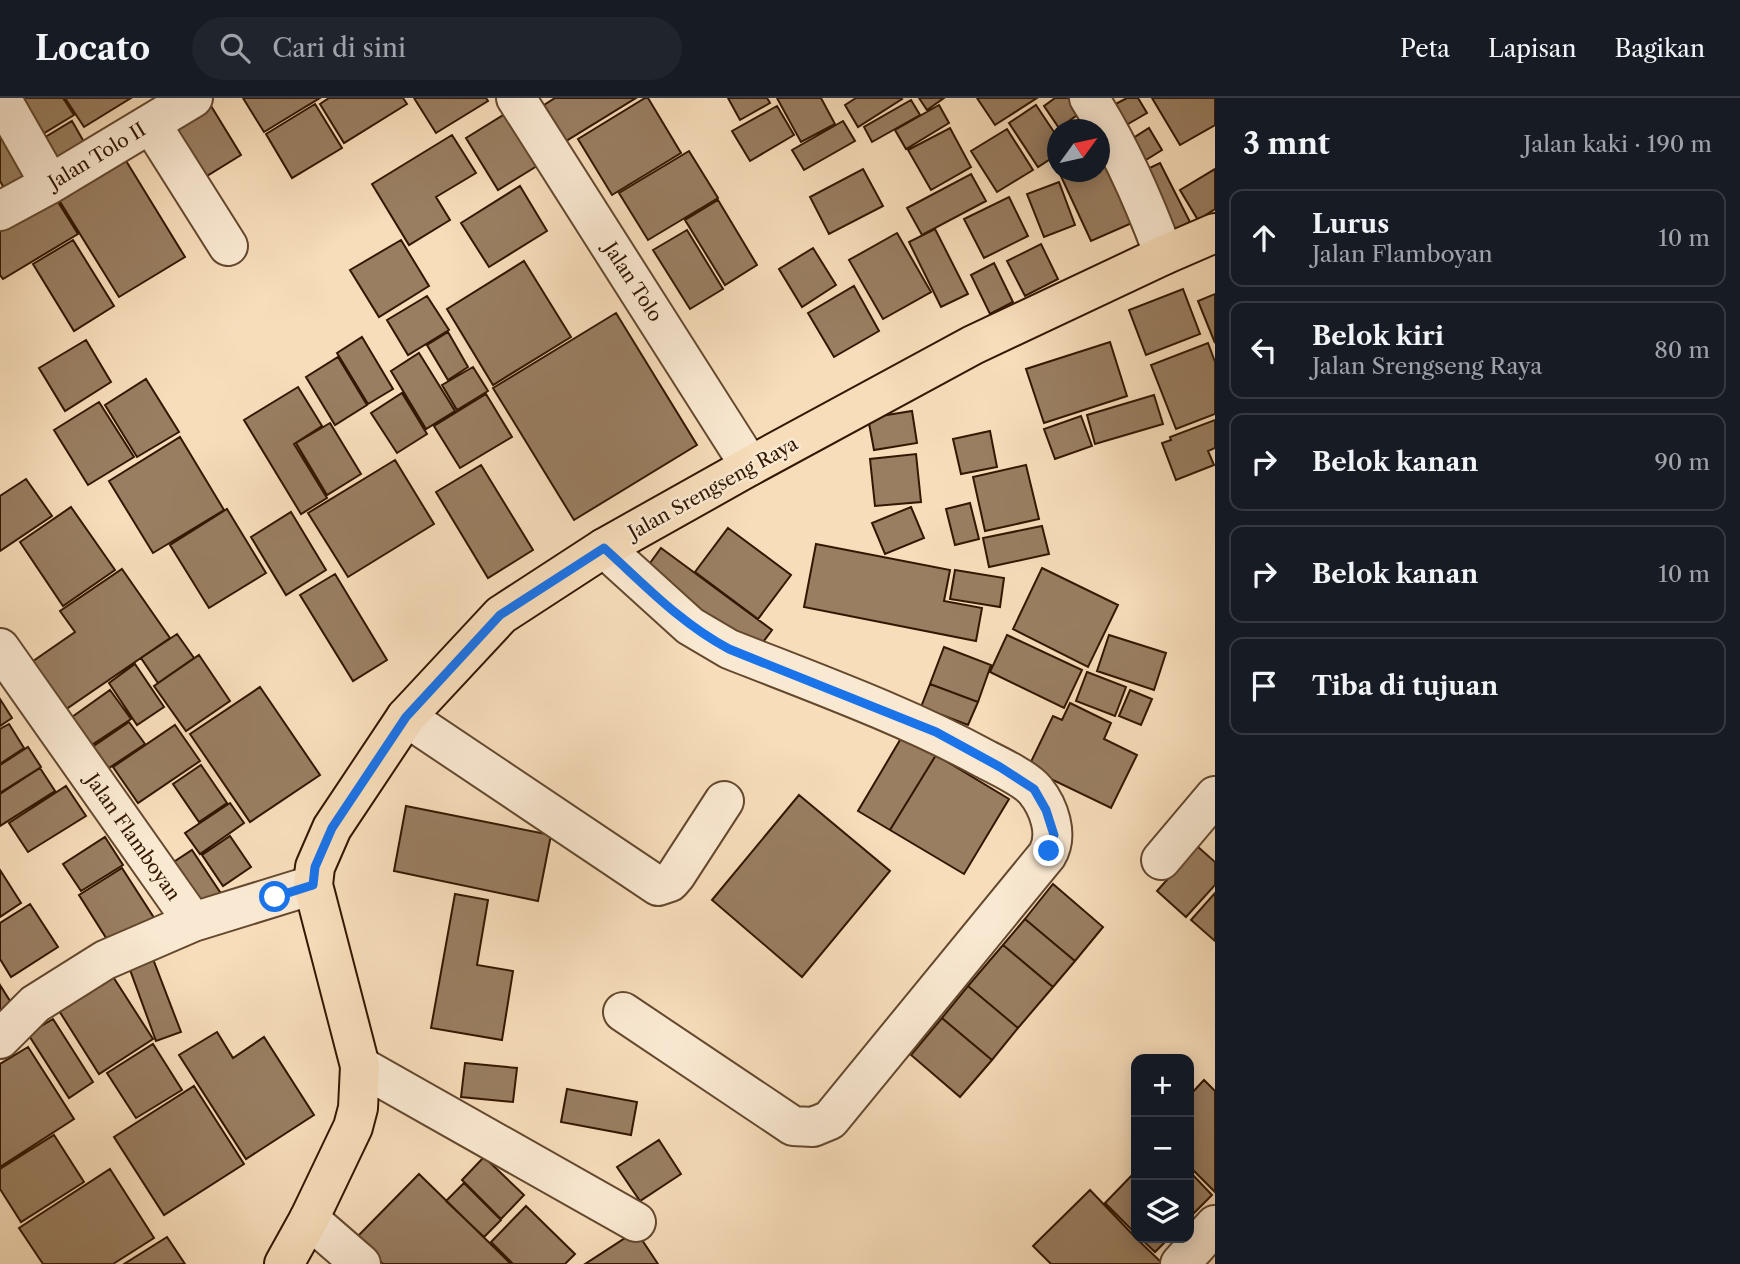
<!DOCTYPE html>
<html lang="id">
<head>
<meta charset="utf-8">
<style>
	:root { --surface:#171b24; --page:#20242c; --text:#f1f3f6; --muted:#9ea1a6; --line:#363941 }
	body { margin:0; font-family:"Libre Caslon Text",serif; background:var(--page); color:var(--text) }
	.controls { position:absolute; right:21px; bottom:21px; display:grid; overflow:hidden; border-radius:14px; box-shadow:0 4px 18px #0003 }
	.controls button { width:63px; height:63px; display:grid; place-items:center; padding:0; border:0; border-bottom:2px solid var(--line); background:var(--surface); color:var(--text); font:35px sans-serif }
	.compass { position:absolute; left:1047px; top:21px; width:63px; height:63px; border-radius:50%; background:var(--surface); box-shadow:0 4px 18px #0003; rotate:57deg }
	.stop { position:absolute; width:21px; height:21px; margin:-16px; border:5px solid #1a73e8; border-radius:50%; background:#fff }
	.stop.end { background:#1a73e8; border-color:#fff; box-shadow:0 2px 7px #0008 }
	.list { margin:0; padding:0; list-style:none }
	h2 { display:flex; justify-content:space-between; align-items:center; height:91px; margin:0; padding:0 28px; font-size:30px }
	h2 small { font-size:23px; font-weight:400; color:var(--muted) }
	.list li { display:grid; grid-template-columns:46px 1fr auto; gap:21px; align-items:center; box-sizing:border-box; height:98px; margin:0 14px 14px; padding:0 14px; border:2px solid var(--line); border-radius:14px }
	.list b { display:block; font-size:26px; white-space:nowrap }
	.list p { margin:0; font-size:23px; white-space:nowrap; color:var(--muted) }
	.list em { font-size:23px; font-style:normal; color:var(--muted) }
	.icon { flex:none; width:38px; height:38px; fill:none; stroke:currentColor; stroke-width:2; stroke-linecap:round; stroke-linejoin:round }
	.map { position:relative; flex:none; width:1215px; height:1166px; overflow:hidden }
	header { display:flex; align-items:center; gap:42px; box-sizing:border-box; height:98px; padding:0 35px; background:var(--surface); border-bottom:2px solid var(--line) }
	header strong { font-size:33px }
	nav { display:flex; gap:38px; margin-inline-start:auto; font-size:24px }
	.search { width:490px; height:63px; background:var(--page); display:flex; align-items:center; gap:18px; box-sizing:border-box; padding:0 24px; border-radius:38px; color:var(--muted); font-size:26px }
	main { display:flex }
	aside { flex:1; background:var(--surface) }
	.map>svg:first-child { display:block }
</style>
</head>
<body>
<header>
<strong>Locato</strong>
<div class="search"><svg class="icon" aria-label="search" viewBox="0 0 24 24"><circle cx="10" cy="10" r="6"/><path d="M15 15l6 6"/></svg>Cari di sini</div>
<nav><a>Peta</a><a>Lapisan</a><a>Bagikan</a></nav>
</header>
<main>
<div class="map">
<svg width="1215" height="1166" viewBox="0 0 1215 1166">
	<rect width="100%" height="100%" fill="#f7ddba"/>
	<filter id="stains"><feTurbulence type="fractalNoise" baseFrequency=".00286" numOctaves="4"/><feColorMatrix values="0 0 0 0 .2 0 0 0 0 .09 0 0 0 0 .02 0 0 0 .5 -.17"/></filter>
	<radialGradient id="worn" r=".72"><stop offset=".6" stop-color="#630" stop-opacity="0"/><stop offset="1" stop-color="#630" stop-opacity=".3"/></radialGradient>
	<!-- building -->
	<path fill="#997e61" stroke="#331700" stroke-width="2" d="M12 0H63L74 17 36 40Z
		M65 0H131L84 29Z
		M243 0H320L264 34Z
		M329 0H403L407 6 344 45 320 6Z
		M414 0H486L488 3 436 35Z
		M555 0H636L566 43 544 7Z
		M645 0H648L681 55 612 97 578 41Z
		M728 0H767L770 5 740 22Z
		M777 0H821L835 26 801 44Z
		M856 0H901L902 1 858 29 845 7Z
		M919 0H944L927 12Z
		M977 0H1037L995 27Z
		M1055 0H1084L1090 8 1059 30 1044 8Z
		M1127 0H1138L1147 15 1116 33 1104 12Z
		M1152 0H1215V27L1180 47Z
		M911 2 920 17 872 44 864 29Z
		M208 3 241 57 197 84 164 30Z
		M315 6 342 50 292 80 266 36Z
		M0 7 42 74 7 95 0 83Z
		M939 7 949 25 906 51 895 32Z
		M1036 7 1058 40V56L1038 69 1009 25Z
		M777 8 794 37 750 63 732 33Z
		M505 16 537 68 498 92 466 40Z
		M72 23 88 51 59 69 42 41Z
		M843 23 855 43 804 72 792 52Z
		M950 30 971 69 931 92 908 52Z
		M1149 30 1162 52 1133 70 1119 49Z
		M1007 31 1033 72 997 94 971 53Z
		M452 37 476 75 436 99 450 122 409 147 372 86Z
		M120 53 185 159 119 199 54 94Z
		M689 53 718 100 648 142 619 95Z
		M1100 54 1132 125 1091 143 1059 74H1100Z
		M1160 65 1190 124 1171 134 1141 74Z
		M863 71 883 108 829 136 810 99Z
		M1215 71V111L1198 122 1180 92Z
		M971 76 986 103 922 137 907 110Z
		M1059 84 1075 127 1044 139 1027 96Z
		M520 88 547 133 489 169 461 125Z
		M53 96 78 136 3 181 0 177V128Z
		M1009 99 1028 138 984 160 964 121Z
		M718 102 757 167 725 187 685 122Z
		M935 131 968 196 941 209 909 144Z
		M687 132 723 191 690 211 653 152Z
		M897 135 931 194 883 221 849 162Z
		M73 142 114 208 74 233 33 166Z
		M401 142 429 188 379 219 350 172Z
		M1041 146 1058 181 1025 198 1007 163Z
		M813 150 836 187 802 209 779 171Z
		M524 163 571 239 493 287 447 211Z
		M994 165 1013 204 990 216 971 177Z
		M854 188 879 233 834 259 808 215Z
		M1183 191 1200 236 1146 257 1129 212Z
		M1215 196V245L1198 203Z
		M427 198 449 232 408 257 387 222Z
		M616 215 697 347 574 422 493 290Z
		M448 234 468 269 448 282 427 247Z
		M362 239 393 291 368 306 337 255Z
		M86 242 111 284 65 313 39 270Z
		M1110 244 1127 298 1044 325 1026 271Z
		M1208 245 1215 264V316L1176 331 1151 267Z
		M419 255 455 313 426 331 391 273Z
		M338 259 367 307 335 327 306 279Z
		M473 269 488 293 457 312 442 287Z
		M146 281 179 334 137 359 105 307Z
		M298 289 322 328 294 346 327 400 301 416 244 322Z
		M402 295 427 336 397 355 371 315Z
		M486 296 512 339 460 370 434 328Z
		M1154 297 1163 326 1095 346 1087 317Z
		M99 304 134 359 88 387 54 332Z
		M912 313 917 345 874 352 868 320Z
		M1081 318 1092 348 1055 361 1044 331Z
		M1215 322V350L1208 353 1214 367 1176 382 1162 345 1171 342 1170 339Z
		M330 325 361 376 327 397 296 345Z
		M990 333 997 369 961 376 953 341Z
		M180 339 224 412 153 455 109 383Z
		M916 356 921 404 875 408 870 361Z
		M395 362 434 426 348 479 308 415Z
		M481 367 533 452 488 480 436 394Z
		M1026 367 1039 421 985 433 973 379Z
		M26 381 52 418 0 453V398Z
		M970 405 979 441 955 447 946 411Z
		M71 409 115 472 63 508 20 444Z
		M911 409 924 440 885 456 872 425Z
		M227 411 266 475 209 510 170 447Z
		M291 414 326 472 286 497 251 439Z
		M1042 428 1049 456 989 469 983 440Z
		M728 430 791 477 758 521 695 474Z
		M816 446 950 472 944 503 982 510 976 543 804 509Z
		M661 450 772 532 755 555 645 472Z
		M1042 470 1118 507 1088 569 1013 531Z
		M122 471 170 540 59 616 26 568 75 534 60 513Z
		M955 472 1004 480 1000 509 950 501Z
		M335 476 387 562 353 583 300 497Z
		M177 536 194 560 158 585 141 560Z
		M1007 537 1082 572 1064 610 990 574Z
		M1109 537 1166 555 1154 592 1097 573Z
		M944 549 991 567 978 604 930 586Z
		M199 557 230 603 186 633 154 588Z
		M135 566 164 609 137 627 109 585Z
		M1087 574 1126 589 1115 618 1076 603Z
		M930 586 978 604 968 627 921 609Z
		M260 589 320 677 250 724 190 636Z
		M110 592 131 621 84 652 65 624Z
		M1130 592 1152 601 1141 627 1119 618Z
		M0 601 12 620 0 628Z
		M1070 605 1111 625 1104 641 1137 657 1111 710 1028 670 1053 618 1062 622Z
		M129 624 145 646 103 674 88 652Z
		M9 626 24 650 0 666V631Z
		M175 627 200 663 138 705 113 669Z
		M903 637 936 657 890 732 858 713Z
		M28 649 41 669 0 695V667Z
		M936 657 1009 701 964 776 890 732Z
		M201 667 227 705 199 724 173 686Z
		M40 670 55 693 0 728V696Z
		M66 688 86 718 28 754 9 725Z
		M799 697 890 773 802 879 712 802Z
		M230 705 244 725 200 756 185 735Z
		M406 708 551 737 538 803 394 773Z
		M230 738 251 769 223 788 202 757Z
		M105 739 123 767 81 793 63 766Z
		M1197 748 1215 764V787L1186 819 1157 793Z
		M192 752 224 800 199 817 166 769Z
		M122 770 158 826 115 854 79 797Z
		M0 772 21 805 0 819Z
		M1053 786 1103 829 1075 863 1025 821Z
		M1215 795V843L1191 822Z
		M455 796 488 802 477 867 513 873 502 942 431 930Z
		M30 806 58 849 11 879 0 861V825Z
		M1025 821 1075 863 1053 889 1003 847Z
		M1003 847 1053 889 1018 930 968 888Z
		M153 861 181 934 156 943 129 869Z
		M110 874 153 941 99 976 56 908Z
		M0 887 17 914 0 925Z
		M968 888 1018 930 992 962 942 920Z
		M942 920 992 962 960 999 911 957Z
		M53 921 93 984 69 1000 28 936Z
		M217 934 233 960 264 939 314 1017 246 1061 179 957Z
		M153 946 182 992 136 1020 107 975Z
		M28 949 74 1021 0 1069V966Z
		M465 965 517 970 513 1004 461 999Z
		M1204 982 1215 993V1094L1189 1068V998Z
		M194 988 244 1066 164 1117 114 1039Z
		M567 991 637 1004 631 1037 561 1024Z
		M54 1037 84 1084 21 1124 0 1091V1071Z
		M659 1042 681 1076 640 1103 617 1069Z
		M484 1059 524 1097 501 1121 462 1082Z
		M110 1071 154 1140 113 1166H43L19 1130Z
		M1136 1073V1136L1105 1105Z
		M1189 1073 1212 1097 1189 1120Z
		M419 1076 511 1166H383L356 1140Z
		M464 1085 501 1122 484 1139 446 1103Z
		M1090 1092 1136 1140 1163 1166H1051L1033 1148Z
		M526 1108 575 1156 565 1166H513L491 1144Z
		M636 1133 658 1166H585Z
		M167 1139 185 1166H124Z
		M1140 1140H1169L1155 1154Z"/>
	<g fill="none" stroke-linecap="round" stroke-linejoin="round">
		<!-- minor casing -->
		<g stroke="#64482e" stroke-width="42">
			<path id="minor" d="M1 0 50 86
				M516 0 750 368
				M1089 0C1120 48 1144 103 1164 157
				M151 26 228 148
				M0 113 50 86 193 0
				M604 450 690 528 729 551C815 585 904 617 985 661 999 668 1026 681 1035 692 1049 709 1059 737 1047 757L830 1022 813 1029 793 1028 623 914
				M0 550 193 824
				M406 619 658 788 670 784 676 777 724 703
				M1161 762 1215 698
				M0 941 35 906 105 862 193 824 313 787
				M360 968 636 1124
				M309 1121 361 1166
				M1180 1166 1215 1127"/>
		</g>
		<!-- major casing -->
		<g stroke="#331700" stroke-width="42">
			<path id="major" d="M284 1166 309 1121 353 1029 358 1010 360 968 313 787 315 769 332 730 406 619 501 517 604 450 750 368 973 247 1164 157 1215 135"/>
		</g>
		<!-- minor -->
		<use href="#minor" stroke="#fae9d2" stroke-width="38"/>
		<!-- major -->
		<use href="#major" stroke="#f7ddba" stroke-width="38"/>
	</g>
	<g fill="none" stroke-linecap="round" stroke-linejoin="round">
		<!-- route -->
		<path stroke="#1a73e8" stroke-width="9" d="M275 799 313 787 315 769 332 730 406 619 500 517 604 450C645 487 680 525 729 551L936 634 1000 669 1034 691 1046 712 1054 737 1049 753"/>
	</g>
	<g text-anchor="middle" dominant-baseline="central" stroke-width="5" stroke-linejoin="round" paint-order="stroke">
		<!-- street labels -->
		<g font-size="19" fill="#331700" stroke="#fae9d2">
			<text transform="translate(97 58) rotate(-31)">Jalan Tolo II</text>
			<text transform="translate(633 184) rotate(57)">Jalan Tolo</text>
			<text transform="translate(713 390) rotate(-29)">Jalan Srengseng Raya</text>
			<text transform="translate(133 739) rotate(55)">Jalan Flamboyan</text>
		</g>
	</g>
	<rect width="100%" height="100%" filter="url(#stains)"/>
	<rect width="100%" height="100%" fill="url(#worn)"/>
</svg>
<div class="controls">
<button>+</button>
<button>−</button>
<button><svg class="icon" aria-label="layers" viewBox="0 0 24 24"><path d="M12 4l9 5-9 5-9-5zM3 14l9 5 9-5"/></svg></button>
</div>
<svg class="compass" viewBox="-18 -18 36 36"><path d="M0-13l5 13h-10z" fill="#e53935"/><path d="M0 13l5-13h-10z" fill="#9ea1a6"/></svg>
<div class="stop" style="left:275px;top:799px"></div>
<div class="stop end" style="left:1049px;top:753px"></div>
</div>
<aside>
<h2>3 mnt<small>Jalan kaki · 190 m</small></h2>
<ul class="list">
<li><svg class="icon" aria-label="ahead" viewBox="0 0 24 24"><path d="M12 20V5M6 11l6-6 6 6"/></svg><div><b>Lurus</b><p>Jalan Flamboyan</p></div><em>10 m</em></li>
<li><svg class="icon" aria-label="left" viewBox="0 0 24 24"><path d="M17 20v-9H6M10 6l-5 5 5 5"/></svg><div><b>Belok kiri</b><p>Jalan Srengseng Raya</p></div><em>80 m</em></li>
<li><svg class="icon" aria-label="right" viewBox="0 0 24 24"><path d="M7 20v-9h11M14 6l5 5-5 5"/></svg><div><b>Belok kanan</b></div><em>90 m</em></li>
<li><svg class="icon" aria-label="right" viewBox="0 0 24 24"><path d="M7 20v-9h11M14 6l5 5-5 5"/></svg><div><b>Belok kanan</b></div><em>10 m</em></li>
<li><svg class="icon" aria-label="arrive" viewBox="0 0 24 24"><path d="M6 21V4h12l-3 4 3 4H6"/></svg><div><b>Tiba di tujuan</b></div></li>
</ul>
</aside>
</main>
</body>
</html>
